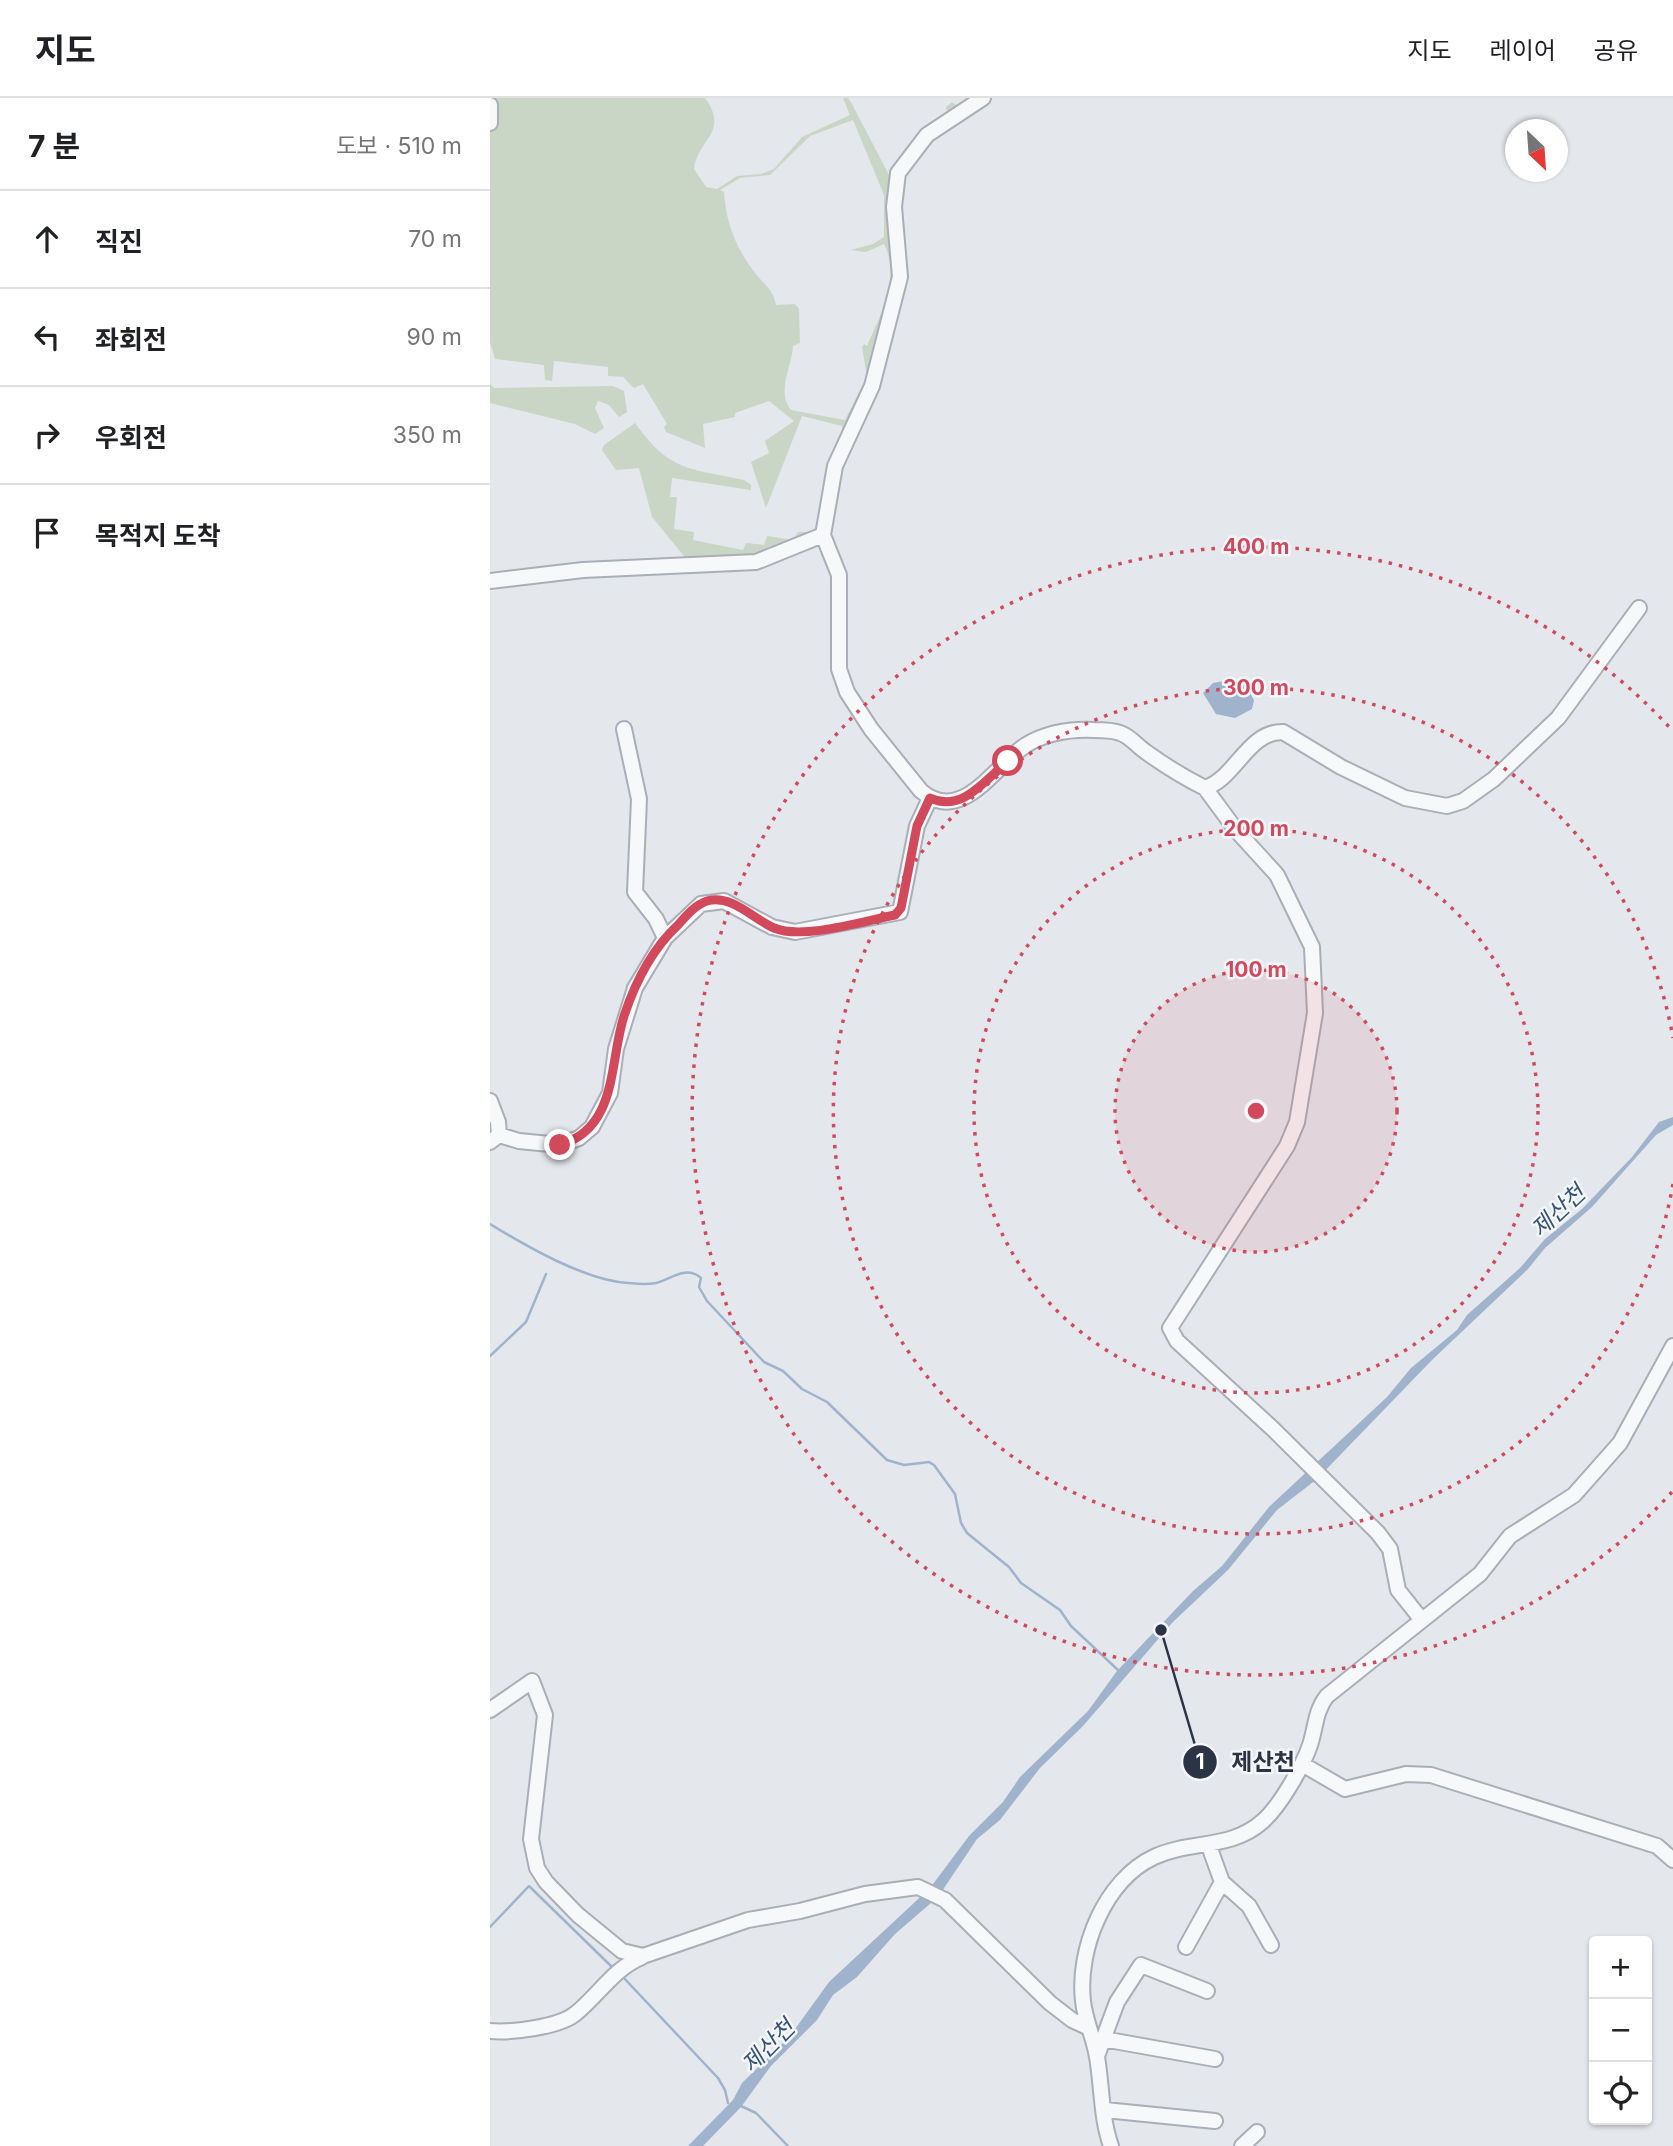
<!DOCTYPE html>
<html lang="ko">
<head>
<meta charset="utf-8">
<style>
	:root { --surface:#fff; --page:#f2f2f2; --text:#202124; --muted:#757577; --line:#e0e0e0 }
	body { margin:0; font-family:Inter,"Noto Sans KR",sans-serif; background:var(--page); color:var(--text) }
	.controls { position:absolute; right:21px; bottom:21px; display:grid; overflow:hidden; border-radius:7px; box-shadow:0 2px 5px #0004 }
	.controls button { width:63px; height:63px; display:grid; place-items:center; padding:0; border:0; border-bottom:2px solid var(--line); background:var(--surface); color:var(--text); font:35px sans-serif }
	.compass { position:absolute; left:1015px; top:21px; width:63px; height:63px; border-radius:50%; background:var(--surface); box-shadow:0 2px 5px #0004; rotate:155deg }
	.stop { position:absolute; width:21px; height:21px; margin:-16px; border:5px solid #d1495b; border-radius:50%; background:#fff }
	.stop.end { background:#d1495b; border-color:#fff; box-shadow:0 2px 7px #0008 }
	.list { margin:0; padding:0; list-style:none }
	h2 { display:flex; justify-content:space-between; align-items:center; height:91px; margin:0; padding:0 28px; font-size:30px }
	h2 small { font-size:23px; font-weight:400; color:var(--muted) }
	.list li { display:grid; grid-template-columns:46px 1fr auto; gap:21px; align-items:center; box-sizing:border-box; height:98px; padding:0 28px; border-top:2px solid var(--line) }
	.list b { display:block; font-size:26px; white-space:nowrap }
	.list em { font-size:23px; font-style:normal; color:var(--muted) }
	.icon { flex:none; width:38px; height:38px; fill:none; stroke:currentColor; stroke-width:2; stroke-linecap:round; stroke-linejoin:round }
	.map { position:relative; flex:none; width:1183px; height:2048px; overflow:hidden }
	header { display:flex; align-items:center; gap:42px; box-sizing:border-box; height:98px; padding:0 35px; background:var(--surface); border-bottom:2px solid var(--line) }
	header strong { font-size:33px }
	nav { display:flex; gap:38px; margin-inline-start:auto; font-size:24px }
	main { display:flex }
	aside { flex:1; background:var(--surface) }
	.map>svg:first-child { display:block }
</style>
</head>
<body>
<header>
<strong>지도</strong>
<nav><a>지도</a><a>레이어</a><a>공유</a></nav>
</header>
<main>
<aside>
<h2>7 분<small>도보 · 510 m</small></h2>
<ul class="list">
<li><svg class="icon" aria-label="ahead" viewBox="0 0 24 24"><path d="M12 20V5M6 11l6-6 6 6"/></svg><div><b>직진</b></div><em>70 m</em></li>
<li><svg class="icon" aria-label="left" viewBox="0 0 24 24"><path d="M17 20v-9H6M10 6l-5 5 5 5"/></svg><div><b>좌회전</b></div><em>90 m</em></li>
<li><svg class="icon" aria-label="right" viewBox="0 0 24 24"><path d="M7 20v-9h11M14 6l5 5-5 5"/></svg><div><b>우회전</b></div><em>350 m</em></li>
<li><svg class="icon" aria-label="arrive" viewBox="0 0 24 24"><path d="M6 21V4h12l-3 4 3 4H6"/></svg><div><b>목적지 도착</b></div></li>
</ul>
</aside>
<div class="map">
<svg width="1183" height="2048" viewBox="0 0 1183 2048">
	<rect width="100%" height="100%" fill="#e4e7ec"/>
	<!-- green -->
	<path fill="#c9d6c5" fill-rule="evenodd" d="M0 0H215C240 34 207 42 204 71L216 89 227 91 247 78 271 76 284 71 312 39 360 17 353 0H358L362 6 400 79 426 40 457 14 456 9 462 4 473 12 413 61 408 161 383 276 352 345V328L312 318 276 410 261 364 279 355 275 343 304 323 279 303 245 315V319L213 326 215 350 176 334 174 329 177 326 153 286 144 290 133 279 118 278V269L64 263 62 283 55 282 54 267 5 261 0 244ZM363 22 394 97V139L383 146 360 152 376 154 394 146C411 179 391 216 377 248L374 246 372 249 377 279 355 322 301 312C286 294 302 268 303 248L310 245 309 211 305 206 286 207C283 191 275 188 266 176 246 151 236 125 234 94L230 92 250 80 280 77 320 38Z
		M0 286 4 290 123 288 134 293 137 314 129 319 119 307 108 303 105 310 114 330 105 336 85 326 0 305Z
		M145 325C180 374 199 370 254 382L261 387V392L182 380 180 399H187L184 431 204 434 203 442 253 452 256 445 274 447 277 438 303 442 308 434H317L324 438 266 461 198 463 162 419 149 370 126 372 112 352 114 347Z"/>
	<!-- water -->
	<path fill="#9fb4cc" d="M739 582 755 586 764 602 762 611 745 620 726 616 713 595 723 585Z
		M1183 1019V1027L1166 1037 1102 1109 1055 1150 1038 1171 942 1262 827 1381 787 1412 738 1472 683 1524 593 1628 550 1670 510 1722 487 1741 448 1799 405 1836 367 1879 343 1897 327 1922 281 1968 251 2009 213 2048H198L243 2002 252 1985 300 1938 339 1884 440 1790 479 1738 513 1704 530 1679 598 1613 627 1573 703 1493 732 1468 779 1409 897 1299 921 1270 967 1232 977 1217 1030 1170 1055 1141 1092 1111 1142 1059 1169 1024Z"/>
	<g fill="none" stroke-linecap="round" stroke-linejoin="round">
		<!-- stream -->
		<path stroke="#9fb4cc" stroke-width="2.5" d="M0 1126C36 1148 96 1183 139 1185 147 1186 157 1187 166 1185 181 1181 196 1167 211 1180L209 1189 217 1203 274 1264 293 1273 312 1291 337 1304 397 1362 414 1367 439 1364 444 1367 465 1396 471 1425 477 1435 519 1469 531 1485 570 1512 581 1528 628 1572
			M0 1258 36 1224 56 1176
			M0 1829 39 1788 122 1869
			M133 1879 228 1980 235 1992 238 2005
			M251 2008 266 2015 298 2048"/>
		<!-- minor casing -->
		<g stroke="#a9aeb7" stroke-width="18">
			<path id="minor" d="M0 7V25
				M333 437 349 477V571L357 594 381 631 431 693C472 728 505 667 536 647 556 635 581 631 604 632 612 632 622 632 630 635 640 638 647 648 656 654 674 667 695 680 715 690 745 681 758 633 793 634L851 669 915 700 957 708 973 703 1004 681 1068 620 1149 510
				M0 483 93 472 266 464 333 437 345 368 382 288 410 179 404 109 408 75 437 37 493 0
				M134 631 149 701 145 794 166 821 175 840
				M715 690 746 732 787 777 822 849 825 915 807 1024 797 1048 680 1230 687 1243 783 1331 888 1435 900 1451 908 1492 931 1521
				M0 1003 8 1024 9 1037
				M0 1044 9 1037 29 1043 70 1047 89 1040 102 1029 120 995 126 951 145 890 175 840 211 806 234 803 282 829 305 834 410 814 427 728 440 700
				M0 1612 42 1583 55 1617 41 1741 47 1770 56 1784 88 1817 132 1853 153 1858 258 1822 310 1813 375 1796 428 1789 455 1802 560 1905 582 1922 597 1929
				M812 1666 855 1691 916 1676 941 1677 1167 1748 1183 1762
				M719 1748 732 1784 759 1808 781 1847
				M696 1849 732 1784
				M0 1933C21 1935 69 1929 85 1916 109 1897 123 1871 152 1859
				M613 1941 725 1961
				M607 1958 627 1904 651 1867 717 1893
				M615 2012 725 2023
				M621 2048C611 2020 612 1988 607 1959 604 1940 595 1923 593 1903 587 1851 615 1782 664 1759 700 1742 741 1752 773 1723 790 1708 813 1668 820 1647 826 1629 825 1613 837 1598L990 1476 1020 1438 1084 1397 1130 1345 1183 1248
				M752 2048 767 2034"/>
		</g>
		<!-- minor -->
		<use href="#minor" stroke="#f7f8fa" stroke-width="14"/>
	</g>
	<g fill="none" stroke-linecap="round" stroke-linejoin="round">
		<!-- route -->
		<path stroke="#d1495b" stroke-width="9" d="M70 1047C128 1030 119 965 134 918 145 885 162 851 188 827 196 818 205 807 217 803 242 796 263 821 284 830 313 842 374 823 405 817L411 810 427 728 440 700C472 715 495 682 518 663"/>
	</g>
	<!-- distance rings -->
	<circle cx="766" cy="1013" r="141" fill="#d1495b" fill-opacity=".12"/>
	<g fill="none" stroke="#d1495b" stroke-width="3.5" stroke-dasharray="3.5 7">
		<circle cx="766" cy="1013" r="141"/>
		<circle cx="766" cy="1013" r="282"/>
		<path d="M1183 1086A423 423 0 1 1 1183 940"/>
		<path d="M1182 1394A564 564 0 1 1 1182 632"/>
	</g>
	<g text-anchor="middle" dominant-baseline="central" stroke-width="5" stroke-linejoin="round" paint-order="stroke">
		<!-- water labels -->
		<g font-size="23" font-style="italic" fill="#34527a" stroke="#f4f6f9">
			<text transform="translate(1068 1113) rotate(-43)">제산천</text>
			<text transform="translate(278 1948) rotate(-45)">제산천</text>
		</g>
	</g>
	<circle cx="766" cy="1013" r="10" fill="#d1495b" stroke="#f4f6f9" stroke-width="3.5"/>
	<g font-size="21" text-anchor="middle" font-weight="bold" fill="#d1495b" stroke="#f4f6f9" stroke-width="5" stroke-linejoin="round" paint-order="stroke">
		<text x="766" y="456">400 m</text>
		<text x="766" y="597">300 m</text>
		<text x="766" y="738">200 m</text>
		<text x="766" y="879">100 m</text>
	</g>
	<!-- callouts -->
	<path fill="none" stroke="#2b3445" stroke-width="2.5" d="M671 1532L710 1664"/>
	<g fill="#2b3445" stroke="#f4f6f9" stroke-width="2.5">
		<circle cx="671" cy="1532" r="7"/>
		<circle cx="710" cy="1664" r="18"/>
	</g>
	<g font-size="21" text-anchor="middle" font-weight="bold" fill="#fff">
		<text x="710" y="1671">1</text>
	</g>
	<g font-size="23" text-anchor="middle" font-weight="bold" fill="#2b3445" stroke="#f4f6f9" stroke-width="5" stroke-linejoin="round" paint-order="stroke">
		<text x="773" y="1672">제산천</text>
	</g>
</svg>
<div class="controls">
<button>+</button>
<button>−</button>
<button><svg class="icon" aria-label="locate" viewBox="0 0 24 24"><circle cx="12" cy="12" r="6"/><path d="M12 2v4M12 18v4M2 12h4M18 12h4"/></svg></button>
</div>
<svg class="compass" viewBox="-18 -18 36 36"><path d="M0-13l5 13h-10z" fill="#e53935"/><path d="M0 13l5-13h-10z" fill="#757577"/></svg>
<div class="stop" style="left:518px;top:663px"></div>
<div class="stop end" style="left:70px;top:1047px"></div>
</div>
</main>
</body>
</html>
